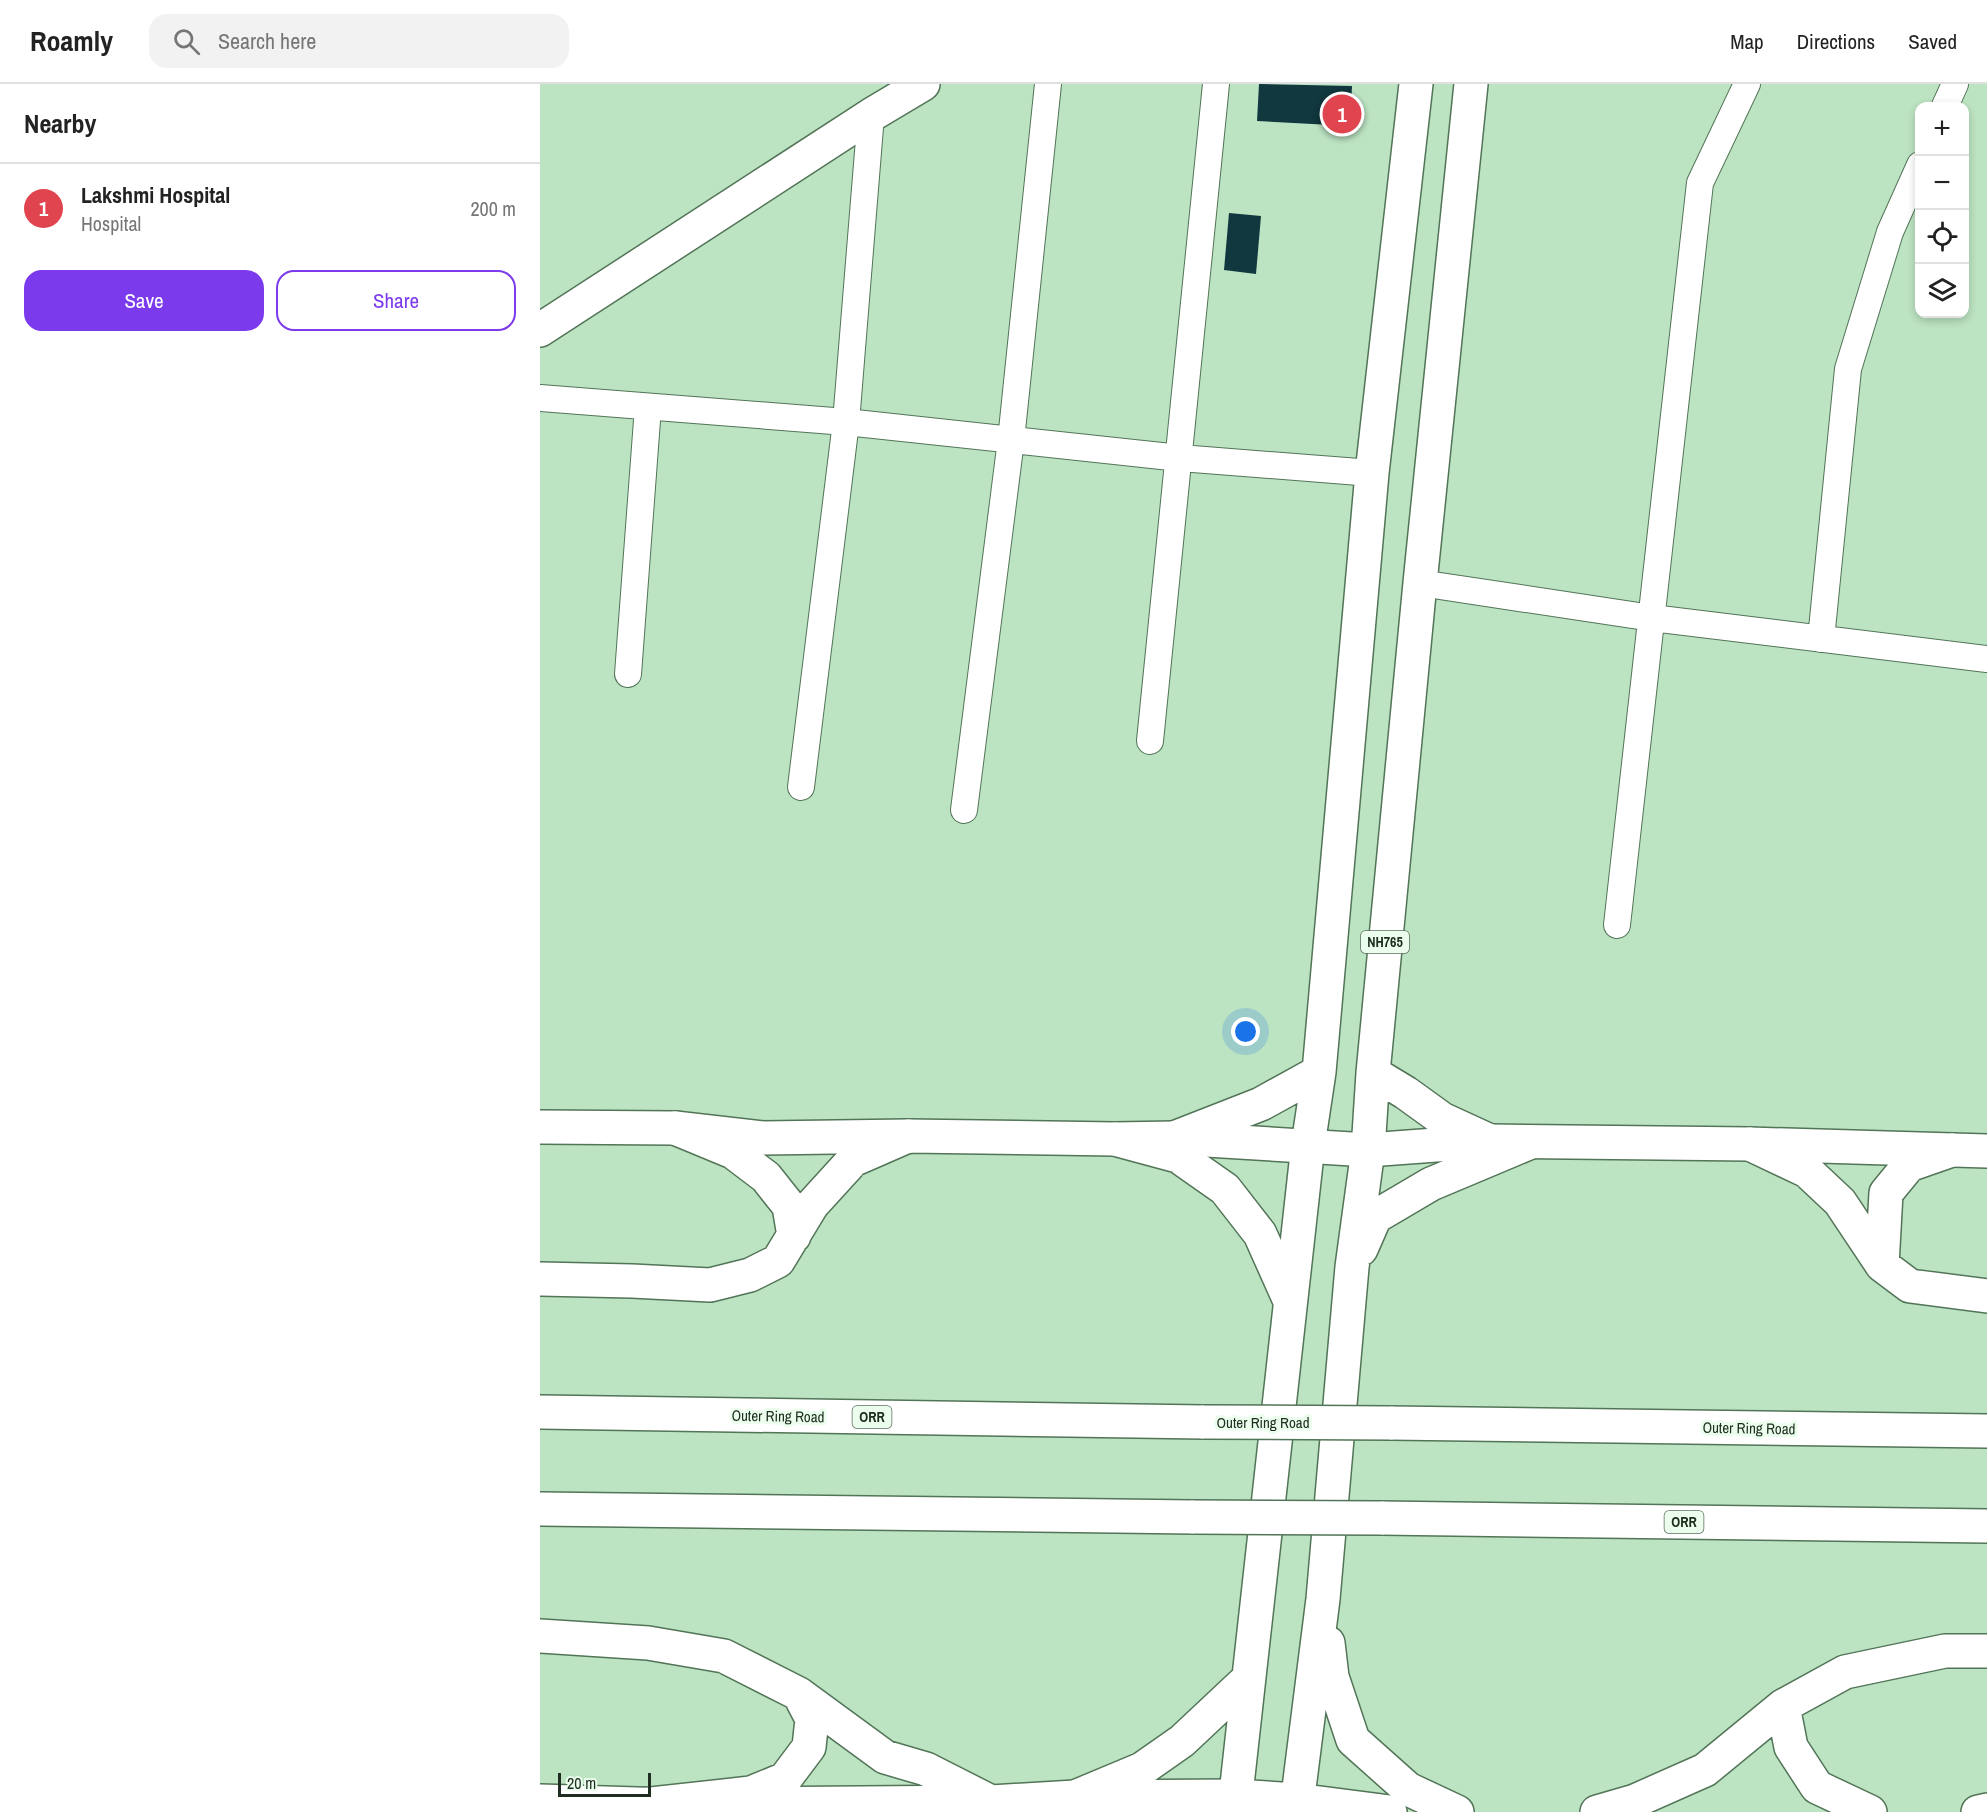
<!DOCTYPE html>
<html lang="en">
<head>
<meta charset="utf-8">
<style>
	:root { --surface:#fff; --page:#f2f2f2; --text:#222; --muted:#767676; --line:#e0e0e0; --accent:#7c3aed }
	body { margin:0; font-family:"Archivo Narrow",sans-serif; background:var(--page); color:var(--text) }
	.controls { position:absolute; right:18px; top:18px; display:grid; overflow:hidden; border-radius:12px; box-shadow:0 3px 9px #0003 }
	.controls button { width:54px; height:54px; display:grid; place-items:center; padding:0; border:0; border-bottom:2px solid var(--line); background:var(--surface); color:var(--text); font:30px sans-serif }
	.scale { position:absolute; left:18px; bottom:15px; width:93px; box-sizing:border-box; padding-left:6px; border:3px solid #202e22; border-top:0; font-size:16px; line-height:21px; white-space:nowrap; color:#202e22; -webkit-text-stroke:4px #ebfeed; paint-order:stroke }
	.you { position:absolute; left:706px; top:948px; width:21px; height:21px; margin:-15px; border:4px solid #fff; border-radius:50%; background:#1a73e8; box-shadow:0 0 0 9px #1a73e833 }
	.badge { display:grid; place-items:center; width:39px; height:39px; border-radius:50%; background:var(--accent); color:#fff; font-size:20px; font-weight:700 }
	.pin { position:absolute; translate:-50% -50%; border:3px solid #fff; box-shadow:0 2px 6px #0006 }
	.list { margin:0; padding:0; list-style:none }
	h2 { display:flex; justify-content:space-between; align-items:center; height:78px; margin:0; padding:0 24px; font-size:26px }
	h2 small { font-size:20px; font-weight:400; color:var(--muted) }
	.list li { display:grid; grid-template-columns:39px 1fr auto; gap:18px; align-items:center; box-sizing:border-box; height:90px; padding:0 24px; border-top:2px solid var(--line) }
	.list b { display:block; font-size:22px; white-space:nowrap }
	.list p { margin:0; font-size:20px; white-space:nowrap; color:var(--muted) }
	.list em { font-size:20px; font-style:normal; color:var(--muted) }
	.actions { display:flex; gap:12px; padding:18px 24px }
	.actions a { flex:1; padding:14px 0; border:2px solid var(--accent); border-radius:18px; text-align:center; font-size:21px; color:var(--accent) }
	.actions .main { background:var(--accent); color:#fff }
	.icon { flex:none; width:33px; height:33px; fill:none; stroke:currentColor; stroke-width:2; stroke-linecap:round; stroke-linejoin:round }
	.map { position:relative; flex:none; width:1447px; height:1728px; overflow:hidden }
	header { display:flex; align-items:center; gap:36px; box-sizing:border-box; height:84px; padding:0 30px; background:var(--surface); border-bottom:2px solid var(--line) }
	header strong { font-size:28px }
	nav { display:flex; gap:33px; margin-inline-start:auto; font-size:21px }
	.search { width:420px; height:54px; background:var(--page); display:flex; align-items:center; gap:15px; box-sizing:border-box; padding:0 21px; border-radius:18px; color:var(--muted); font-size:22px }
	main { display:flex }
	aside { flex:1; background:var(--surface) }
	.map>svg:first-child { display:block }
</style>
</head>
<body>
<header>
<strong>Roamly</strong>
<div class="search"><svg class="icon" aria-label="search" viewBox="0 0 24 24"><circle cx="10" cy="10" r="6"/><path d="M15 15l6 6"/></svg>Search here</div>
<nav><a>Map</a><a>Directions</a><a>Saved</a></nav>
</header>
<main>
<aside>
<h2>Nearby<small></small></h2>
<ul class="list">
<li><span class="badge" style="background:#e0444e">1</span><div><b>Lakshmi Hospital</b><p>Hospital</p></div><em>200 m</em></li>
</ul>
<div class="actions"><a class="main">Save</a><a>Share</a></div>
</aside>
<div class="map">
<svg width="1447" height="1728" viewBox="0 0 1447 1728">
	<rect width="100%" height="100%" fill="#bce3c2"/>
	<!-- building -->
	<path fill="#10383e" d="M719 0 812 2 810 42 717 37Z
		M689 129 721 132 716 190 684 186Z"/>
	<g fill="none" stroke-linecap="round" stroke-linejoin="round">
		<!-- street casing -->
		<g stroke="#527457" stroke-width="28">
			<path id="street" d="M1405 22 1415 0
				M0 314 306 338 640 374 832 389
				M880 499 1112 534 1447 575
				M1281 555 1308 285 1350 148 1380 81
				M88 590 108 323
				M610 657 676 0
				M261 703 306 338 331 31
				M424 726 471 356 508 0
				M1077 841 1160 99 1207 0"/>
		</g>
		<!-- secondary casing -->
		<g stroke="#527457" stroke-width="36">
			<path id="secondary" d="M0 246 331 31 383 0
				M0 1043 135 1044 223 1054 368 1052 575 1055 634 1054 828 1066 950 1057 1210 1060 1447 1067
				M0 1717 130 1721
				M184 1720 451 1718 535 1713 695 1712 757 1716 850 1728
				M1438 1728 1447 1726"/>
		</g>
		<!-- highway casing -->
		<g stroke="#527457" stroke-width="36">
			<path id="highway" d="M833 989 866 1009 902 1035 950 1057
				M135 1044 193 1068 226 1093 249 1122 254 1152
				M634 1054 721 1020 779 988
				M575 1055 638 1072 685 1105 720 1150 750 1217
				M1210 1060 1267 1087 1300 1118 1342 1181 1370 1202 1447 1212
				M821 1165 835 1133 891 1100 991 1058
				M1342 1181 1346 1109 1369 1081 1412 1066
				M0 1195 92 1197 170 1201 210 1191 238 1177 272 1121 313 1076 368 1052
				M0 1328 664 1338
				M850 1339 1447 1347
				M0 1425 654 1433
				M841 1434 1447 1442
				M0 1552 108 1559 184 1572 259 1610 345 1673 386 1685 451 1718
				M788 1559 792 1593 813 1656 868 1705 917 1728
				M1243 1622 1251 1663 1277 1703 1330 1728
				M535 1713 602 1685 642 1657 708 1595
				M535 1713 571 1728
				M102 1721 211 1709 245 1695 269 1663 272 1635 259 1610
				M694 1728 768 1061 779 988 832 389 876 0
				M756 1728 783 1515 812 1183 828 1066 833 989 880 499 931 0
				M1057 1728 1095 1717 1165 1686 1243 1622 1305 1588 1405 1567H1447"/>
		</g>
		<!-- street -->
		<use href="#street" stroke="#fff" stroke-width="26"/>
		<!-- secondary -->
		<use href="#secondary" stroke="#fff" stroke-width="33"/>
		<!-- highway -->
		<use href="#highway" stroke="#fff" stroke-width="33"/>
		<!-- highway-bridge casing -->
		<g stroke="#527457" stroke-width="36" stroke-linecap="butt">
			<path id="highway-bridge" d="M664 1338 850 1339
				M654 1433 841 1434"/>
		</g>
		<!-- highway-bridge -->
		<use href="#highway-bridge" stroke="#fff" stroke-width="33"/>
	</g>
	<g text-anchor="middle" dominant-baseline="central" stroke-width="6" stroke-linejoin="round" paint-order="stroke">
		<!-- shield labels -->
		<g fill="#ebfeed" stroke="#5d6c5f" stroke-width="1.5">
			<rect x="821" y="847" width="48" height="22" rx="4.5"/>
			<rect x="312.5" y="1322" width="39" height="22" rx="4.5"/>
			<rect x="1124.5" y="1427" width="39" height="22" rx="4.5"/>
		</g>
		<g font-size="14" font-weight="bold" fill="#202e22">
			<text x="845" y="858">NH765</text>
			<text x="332" y="1333">ORR</text>
			<text x="1144" y="1438">ORR</text>
		</g>
		<!-- street labels -->
		<g font-size="15" fill="#202e22" stroke="#ebfeed">
			<text transform="translate(238 1332) rotate(1)">Outer Ring Road</text>
			<text x="723" y="1338">Outer Ring Road</text>
			<text transform="translate(1209 1344) rotate(1)">Outer Ring Road</text>
		</g>
	</g>
</svg>
<div class="controls">
<button>+</button>
<button>−</button>
<button><svg class="icon" aria-label="locate" viewBox="0 0 24 24"><circle cx="12" cy="12" r="6"/><path d="M12 2v4M12 18v4M2 12h4M18 12h4"/></svg></button>
<button><svg class="icon" aria-label="layers" viewBox="0 0 24 24"><path d="M12 4l9 5-9 5-9-5zM3 14l9 5 9-5"/></svg></button>
</div>
<div class="scale">20 m</div>
<div class="you"></div>
<div class="pin badge" style="left:802px;top:30px;background:#e0444e">1</div>
</div>
</main>
</body>
</html>
